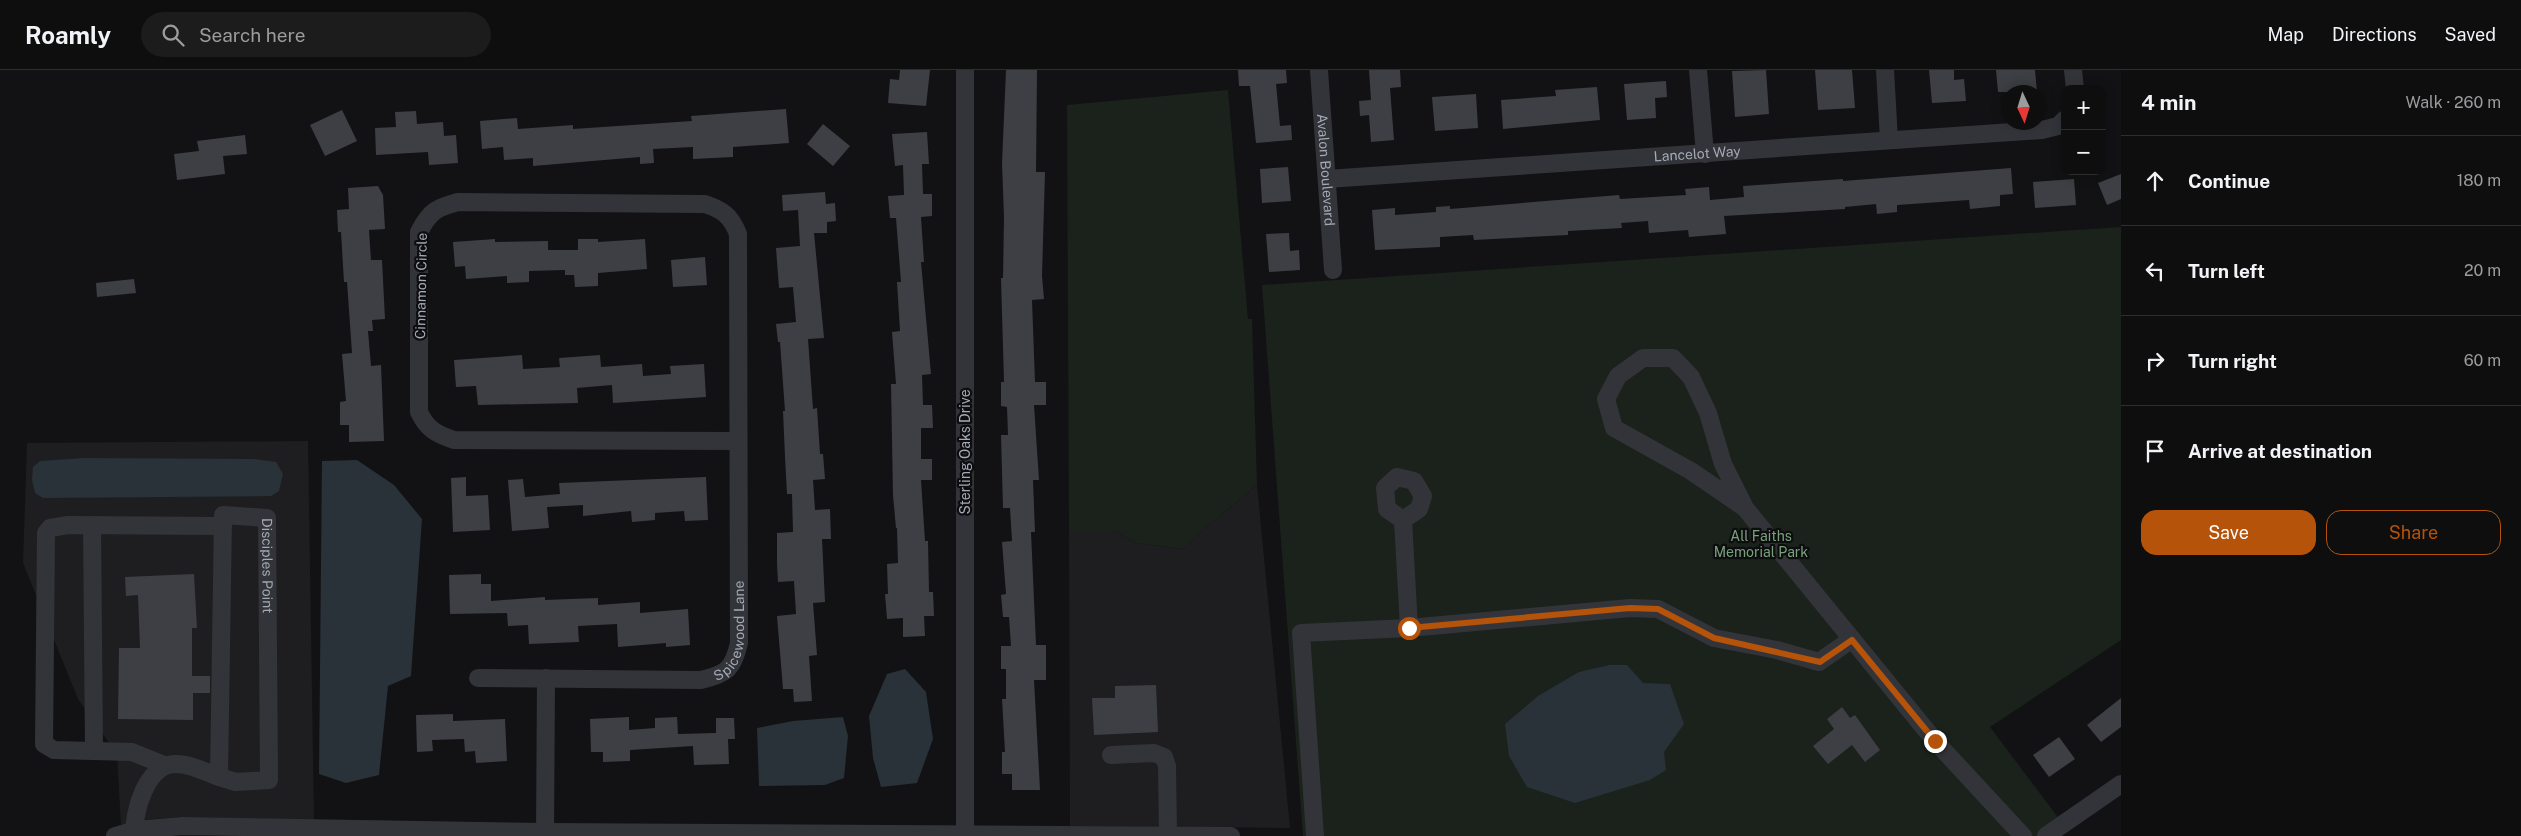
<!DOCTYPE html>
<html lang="en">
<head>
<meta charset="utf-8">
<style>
	:root { --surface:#0e0e0f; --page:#1c1c1d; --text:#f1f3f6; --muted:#9b9c9e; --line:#2e2e2f; --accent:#b45309 }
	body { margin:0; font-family:"Public Sans",sans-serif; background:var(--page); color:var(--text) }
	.controls { position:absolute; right:15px; top:15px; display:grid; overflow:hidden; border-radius:10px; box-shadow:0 2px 12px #0003 }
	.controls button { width:45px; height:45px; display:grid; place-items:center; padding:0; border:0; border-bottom:1px solid var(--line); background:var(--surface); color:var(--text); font:25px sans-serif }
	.compass { position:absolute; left:2001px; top:15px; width:45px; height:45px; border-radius:50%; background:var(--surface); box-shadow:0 2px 12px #0003; rotate:176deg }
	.stop { position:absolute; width:15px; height:15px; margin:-11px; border:4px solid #b45309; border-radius:50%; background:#fff }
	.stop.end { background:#b45309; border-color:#fff; box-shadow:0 1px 5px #0008 }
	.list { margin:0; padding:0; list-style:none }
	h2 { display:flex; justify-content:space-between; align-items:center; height:65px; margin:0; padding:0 20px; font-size:21px }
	h2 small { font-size:16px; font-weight:400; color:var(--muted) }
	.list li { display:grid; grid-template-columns:32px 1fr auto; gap:15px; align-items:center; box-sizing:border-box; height:90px; padding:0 20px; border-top:1px solid var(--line) }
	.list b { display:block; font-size:19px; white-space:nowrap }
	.list em { font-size:16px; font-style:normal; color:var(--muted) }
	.actions { display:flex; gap:10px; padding:15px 20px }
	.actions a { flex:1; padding:11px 0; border:1px solid var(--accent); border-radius:15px; text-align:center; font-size:18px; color:var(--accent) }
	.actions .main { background:var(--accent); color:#fff }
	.icon { flex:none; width:28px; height:28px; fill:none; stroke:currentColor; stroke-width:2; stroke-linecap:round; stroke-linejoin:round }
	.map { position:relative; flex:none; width:2121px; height:766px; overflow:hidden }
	header { display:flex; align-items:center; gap:30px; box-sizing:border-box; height:70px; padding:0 25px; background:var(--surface); border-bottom:1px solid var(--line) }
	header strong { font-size:24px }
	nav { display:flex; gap:28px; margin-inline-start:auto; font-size:18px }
	.search { width:350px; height:45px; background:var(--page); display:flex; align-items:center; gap:12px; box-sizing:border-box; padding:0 18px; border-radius:28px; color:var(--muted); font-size:19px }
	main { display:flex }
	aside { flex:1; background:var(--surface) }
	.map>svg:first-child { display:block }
</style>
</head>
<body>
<header>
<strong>Roamly</strong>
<div class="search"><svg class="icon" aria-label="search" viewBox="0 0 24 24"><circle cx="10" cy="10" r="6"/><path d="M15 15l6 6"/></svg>Search here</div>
<nav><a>Map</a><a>Directions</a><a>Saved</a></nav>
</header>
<main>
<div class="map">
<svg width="2121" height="766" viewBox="0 0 2121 766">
	<rect width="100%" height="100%" fill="#121214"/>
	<!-- built -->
	<path fill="#1e1e21" d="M308 371 314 750 183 747 141 750 121 755 117 684 78 629 23 493 27 373Z
		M1257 415 1290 758 1070 756 1069 461H1114L1137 473 1184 479 1205 458Z"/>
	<!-- green -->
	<path fill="#1a221b" d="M1228 20 1248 249H1252L1257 415 1205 458 1184 479 1137 473 1114 461H1069L1067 35Z
		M2121 157V570L1990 657 2063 754 2046 766H1303L1262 215Z"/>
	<!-- water -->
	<path fill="#283238" d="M84 388 254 389 276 392 283 404 279 421 271 426 43 428 35 423 32 410 33 397 40 391Z
		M357 390 394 415 422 449 411 606 388 616 379 705 346 713 319 704 322 391Z
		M1609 595H1627L1643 613 1670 614 1684 654 1664 682 1666 700 1650 710 1575 733 1527 717 1509 686 1505 654 1538 626 1579 602Z
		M905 599 926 622 933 669 917 713 881 717 873 688 869 646 887 604Z
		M843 647 848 666 844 708 825 715 759 716 757 658 793 651Z"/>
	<!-- building -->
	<path fill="#3e3f44" d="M900 0H930L926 36 888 33 890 9 899 10Z
		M1006 0H1037L1036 102H1045L1042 206 1044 229 1032 230 1035 312H1046V335H1034L1039 410H1033L1035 462H1031L1036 575H1046V610H1034L1040 720H1012V704H1002V682H1005L1002 629H1006V599H1001V576H1011L1009 547H1003L1001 525 1006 524 1002 472 1012 471 1010 438H1003L1001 365H1008L1007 337 1001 336V312H1004L1001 208H1003L1004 147 1002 93Z
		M1238 0H1286L1287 13 1276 14 1280 56 1291 55 1292 70 1256 73 1250 16H1239Z
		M1369 0H1400L1401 17 1390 18 1394 70 1371 72 1369 45 1360 46 1359 31 1371 30Z
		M1766 0 1769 44 1735 47 1732 1Z
		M1815 0H1852L1855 38 1818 40Z
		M1929 0H1954V10L1964 9 1966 31 1932 33Z
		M1996 0H2035L2037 22H1998Z
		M1666 11 1667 27 1655 28 1656 48 1627 50 1624 14Z
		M1597 17 1600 50 1503 59 1501 30 1556 26 1555 20Z
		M1476 24 1478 58 1435 61 1432 27Z
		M786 39 789 73 733 77V87L693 89V77L653 79 654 93 640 94V87L533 96V88L504 90 503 77 482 79 480 51 517 48 518 59 573 55V59L692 51 691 46Z
		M342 40 357 71 325 86 310 55Z
		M416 41 417 54 443 52 444 66 456 65 458 93 429 95 428 82 376 85 375 58 396 57 395 42Z
		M823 54 850 76 833 96 807 74Z
		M927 62 929 94H922L923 124H932V146L921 147 924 192H921L931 304 922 305 923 335H932L933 358H921V389H932V410H921L925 471H928L929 522H933L934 546H924L925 566 903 567V548L887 549 885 524H888L887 494 898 493 897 458H896L893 425 891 314H896L892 262 900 261 897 212H901L896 148H890L888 126 904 125 903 95 895 96 892 64Z
		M245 65 247 84 223 86 225 104 177 110 174 84 199 81 197 71Z
		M1288 97 1291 131 1262 133 1260 99Z
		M2011 98 2013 124 2000 125V136L1970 139 1969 130 1897 135V142L1877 144 1876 134 1845 137V139L1724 146 1726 164 1689 167 1688 160 1649 163 1648 151 1621 153 1622 158 1568 161V165L1474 170 1473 165 1440 167V177L1375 180 1372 140 1395 138V145L1436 142V137L1450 136V139L1619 125 1620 129 1686 125 1685 119 1709 117 1710 130 1744 127 1743 116 1843 109V111Z
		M2121 104V129L2107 135 2098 113Z
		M2074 109 2076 135 2035 138 2033 112Z
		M378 116 383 125 385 159 369 160 371 190H382L385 249 372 250 373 261H368L371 296 381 295 384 371 349 372V355H340V332L346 331 342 284 352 283 347 212H344L341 162H338L337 140 349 139 348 118Z
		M825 122 826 134 835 133 836 151 827 152V163H814L824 268 808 269 813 339 817 338 820 384H823L825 409 813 410 815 440 830 439 831 469H822L825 532 813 533 817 585 809 586 812 631 794 632 793 619H783L777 546 796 544 794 511 778 512 777 494V463L793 462 792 424H787L785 387 783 341H785L780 272H778L776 254 796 252 793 217 779 218 776 178 800 176 798 140 783 141 782 125Z
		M1289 163 1290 181 1299 180 1300 200 1269 202 1266 164Z
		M495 169V172L548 171V180H578V169H598V172L645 169 647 199 598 203V216L575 217 574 205H565V200L529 201V212L507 213V206L466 209 465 196 455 197 453 172Z
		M705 187 707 215 673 217 671 190Z
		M134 209 136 223 97 227 96 213Z
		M522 285 523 299 560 297 559 288 600 285 601 297 642 294 643 306 671 304 670 296 704 294 706 327 613 333 612 315 577 318 578 333 478 335 476 316 456 317 454 290Z
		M466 407V426L488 425 490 460 453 462 451 408Z
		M706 407 708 450 685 451 684 441 655 443V450L632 452 631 441 583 446V435L547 437 549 458 512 461 508 410 523 409 525 427 560 424 559 413Z
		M194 504 197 558H192V606H210V623H193V650L118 649 119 578H140L138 525 126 526 125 507Z
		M481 504V514H491V531L545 527V530L598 528V535L640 532V543L688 539 690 575 666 577V573L618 577 617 554 578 556 579 572 529 574 528 555 508 556 507 543 450 544 449 505Z
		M1156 615 1158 662 1094 665 1092 628H1115V616Z
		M2121 628V657L2101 672 2087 655Z
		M1842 637 1850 648 1855 645 1880 680 1865 692 1852 675 1828 694 1813 676 1834 659 1827 649Z
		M453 644V651L505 649 507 691 476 693 475 681 465 682 464 669 432 670 433 681 417 682 416 645Z
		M629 647V660L655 658V648L677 647 678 664 716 663V648H734L735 669H728L729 694 694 695 693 676 630 680V691L603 692V682H591L590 649Z
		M2059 667 2075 689 2049 707 2033 685Z"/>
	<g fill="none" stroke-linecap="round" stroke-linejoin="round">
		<!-- minor -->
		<g stroke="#333439" stroke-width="18">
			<path d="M965 0V764"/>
			<path id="s1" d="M1319 0 1333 200"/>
			<path d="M1698 0 1705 84"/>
			<path d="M1885 0 1889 70"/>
			<path d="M2073 0 2075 19"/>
			<path id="s2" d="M1327 109 2042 60 2058 56 2065 49"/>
			<path d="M1397 407 1414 411 1423 426 1419 439 1403 450 1387 439 1385 418Z"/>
			<path d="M1745 438 1691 401 1614 358 1606 329 1618 306 1643 288H1673L1691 307 1708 343 1723 394 1745 438 1935 671 2023 766"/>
			<path d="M92 455 94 679"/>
			<path d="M1409 558 1630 538 1658 539 1714 568 1777 580 1819 592 1852 569"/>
			<path id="s3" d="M478 608 701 610C727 604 733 599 739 573L738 164C731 146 723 140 705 134L458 132C436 138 430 141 419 162V342C427 359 436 364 454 370L738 371"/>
			<path d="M1111 685 1154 683 1164 687 1167 696 1168 766"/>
			<path d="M164 695 132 682 54 680 44 674 46 463 50 458 68 455 223 456"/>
			<path d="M115 766 135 760 183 756 545 762 1231 766"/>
			<path id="s4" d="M135 766C132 743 147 695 174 694 188 693 206 702 219 707L223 445 267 448 269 710 236 712 219 707"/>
			<path d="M545 766 546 608"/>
			<path d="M1315 766 1301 563 1409 558 1403 450"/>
			<path d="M2046 766 2121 714"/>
		</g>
	</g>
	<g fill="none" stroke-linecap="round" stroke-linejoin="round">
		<!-- route -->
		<path stroke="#b45309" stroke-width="6" d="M1409 558 1630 538 1658 539 1714 568 1820 592 1852 570 1935 671"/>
	</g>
	<g text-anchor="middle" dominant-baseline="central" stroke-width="4.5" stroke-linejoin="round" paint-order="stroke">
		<!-- street labels -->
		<g font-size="14" fill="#a3a9b5" stroke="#0d0d0f">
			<text stroke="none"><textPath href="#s2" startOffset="371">Lancelot Way</textPath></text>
			<text stroke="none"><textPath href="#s1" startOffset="100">Avalon Boulevard</textPath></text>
			<text transform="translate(421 216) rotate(-89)">Cinnamon Circle</text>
			<text transform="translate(965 382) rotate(-90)">Sterling Oaks Drive</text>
			<text stroke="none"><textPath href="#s4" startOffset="490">Disciples Point</textPath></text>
			<text stroke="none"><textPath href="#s3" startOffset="290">Spicewood Lane</textPath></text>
		</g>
		<!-- park labels -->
		<g font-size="14" fill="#79a27b" stroke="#0d0d0f">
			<text x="1761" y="466">All Faiths<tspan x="1761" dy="16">Memorial Park</tspan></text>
		</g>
	</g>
</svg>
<div class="controls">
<button>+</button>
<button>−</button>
</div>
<svg class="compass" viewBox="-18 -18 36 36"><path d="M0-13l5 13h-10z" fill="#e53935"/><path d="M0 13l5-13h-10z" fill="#9b9c9e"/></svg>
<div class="stop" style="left:1409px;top:558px"></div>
<div class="stop end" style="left:1935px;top:671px"></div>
</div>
<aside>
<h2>4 min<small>Walk · 260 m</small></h2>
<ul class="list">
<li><svg class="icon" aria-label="ahead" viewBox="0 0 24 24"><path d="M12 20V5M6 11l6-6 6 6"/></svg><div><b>Continue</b></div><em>180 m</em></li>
<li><svg class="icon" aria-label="left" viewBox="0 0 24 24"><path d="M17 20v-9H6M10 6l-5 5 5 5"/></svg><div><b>Turn left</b></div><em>20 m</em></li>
<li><svg class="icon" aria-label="right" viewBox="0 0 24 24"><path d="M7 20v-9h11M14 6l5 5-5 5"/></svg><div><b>Turn right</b></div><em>60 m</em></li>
<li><svg class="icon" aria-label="arrive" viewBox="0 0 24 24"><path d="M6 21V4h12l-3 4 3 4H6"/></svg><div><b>Arrive at destination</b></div></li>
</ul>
<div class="actions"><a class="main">Save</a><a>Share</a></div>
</aside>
</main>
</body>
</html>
